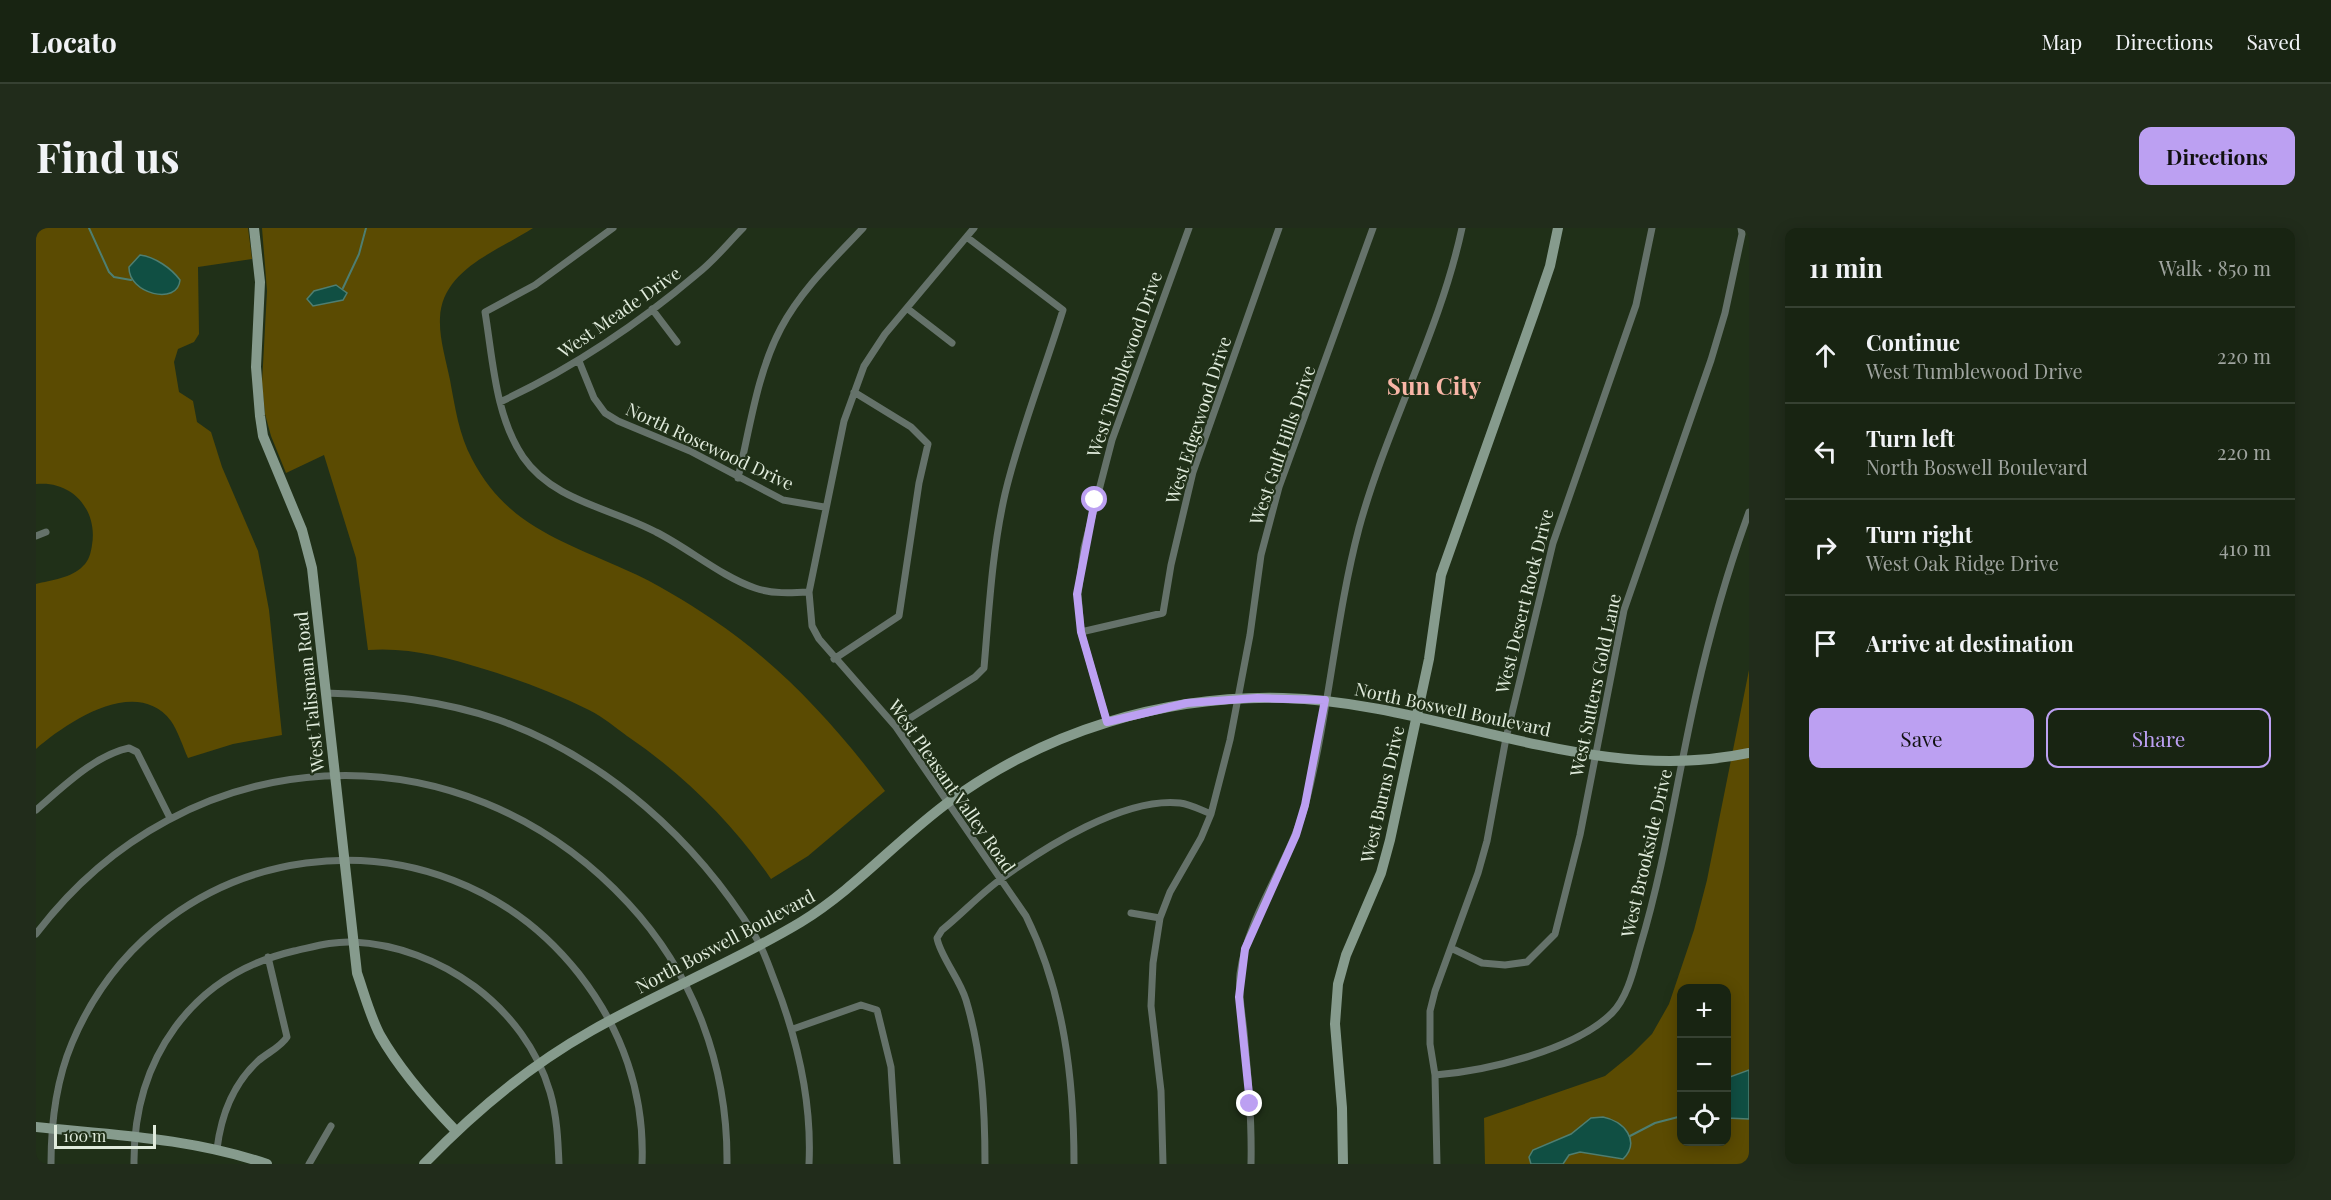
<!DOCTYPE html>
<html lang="en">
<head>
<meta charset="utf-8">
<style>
	:root { --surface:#182412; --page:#212c1b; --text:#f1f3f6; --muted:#9fa49f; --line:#364132; --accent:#bca0f2 }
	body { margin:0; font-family:"Playfair Display",serif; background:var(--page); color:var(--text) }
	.controls { position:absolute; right:18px; bottom:18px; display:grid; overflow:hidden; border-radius:12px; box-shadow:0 3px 15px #0003 }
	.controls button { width:54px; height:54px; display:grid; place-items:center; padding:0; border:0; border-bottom:2px solid var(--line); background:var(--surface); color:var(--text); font:30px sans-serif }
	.scale { position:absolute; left:18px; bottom:15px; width:102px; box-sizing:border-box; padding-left:6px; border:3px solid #e0ebdc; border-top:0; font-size:16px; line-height:21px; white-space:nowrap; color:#e0ebdc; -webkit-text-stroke:4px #203018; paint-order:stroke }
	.stop { position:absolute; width:18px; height:18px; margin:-14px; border:4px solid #bca0f2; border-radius:50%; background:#fff }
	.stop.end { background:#bca0f2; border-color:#fff; box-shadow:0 2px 6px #0008 }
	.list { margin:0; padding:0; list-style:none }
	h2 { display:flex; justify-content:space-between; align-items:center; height:78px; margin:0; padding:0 24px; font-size:26px }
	h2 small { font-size:20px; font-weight:400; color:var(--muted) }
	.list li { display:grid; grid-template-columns:39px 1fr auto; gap:18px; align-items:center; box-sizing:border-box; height:96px; padding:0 24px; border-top:2px solid var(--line) }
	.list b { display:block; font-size:22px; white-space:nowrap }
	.list p { margin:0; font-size:20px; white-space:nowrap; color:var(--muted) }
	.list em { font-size:20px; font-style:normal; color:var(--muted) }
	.actions { display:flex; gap:12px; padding:18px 24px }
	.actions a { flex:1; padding:14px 0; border:2px solid var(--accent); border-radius:12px; text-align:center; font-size:21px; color:var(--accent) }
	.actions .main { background:var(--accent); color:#111 }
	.icon { flex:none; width:33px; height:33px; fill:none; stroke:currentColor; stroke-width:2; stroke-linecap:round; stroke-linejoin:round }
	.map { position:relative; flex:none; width:1713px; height:936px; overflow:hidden; border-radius:12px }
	header { display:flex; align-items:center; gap:36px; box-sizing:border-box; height:84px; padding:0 30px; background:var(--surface); border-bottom:2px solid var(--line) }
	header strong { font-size:28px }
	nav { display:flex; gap:33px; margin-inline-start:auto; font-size:21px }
	.intro { display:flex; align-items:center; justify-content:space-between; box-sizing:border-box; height:144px; padding:0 36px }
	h1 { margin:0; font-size:42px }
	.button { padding:15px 27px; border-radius:12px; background:var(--accent); color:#111; font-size:21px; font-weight:700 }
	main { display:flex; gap:36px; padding:0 36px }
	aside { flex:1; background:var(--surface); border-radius:12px; box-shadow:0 3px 15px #0003 }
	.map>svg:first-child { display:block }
</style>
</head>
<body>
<header>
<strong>Locato</strong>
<nav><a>Map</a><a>Directions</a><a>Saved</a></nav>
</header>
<div class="intro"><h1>Find us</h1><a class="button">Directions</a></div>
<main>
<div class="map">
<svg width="1713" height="936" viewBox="0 0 1713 936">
	<rect width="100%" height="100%" fill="#203018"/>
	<!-- green -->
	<path fill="#5b4b02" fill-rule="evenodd" d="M0 0H212L216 31 162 39 163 106 158 114 142 121 138 134 143 164 157 173 161 194 175 204 186 239 222 323 233 382 246 507 197 516 152 530C147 519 142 503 135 493 100 447 30 495 0 521V356C15 352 36 350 47 338 53 333 55 324 56 317 62 282 36 252 0 256Z
		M226 0H497C462 23 406 41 404 90 403 110 410 132 414 152 419 179 423 207 436 231 470 297 526 313 590 342 620 355 649 373 676 391 745 437 800 498 849 563L772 628 735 651C696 594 647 546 591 508 579 499 567 489 553 482 519 465 484 452 448 441 410 429 372 419 332 422L320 330 288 227 250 245 235 208 229 186 226 155 231 63Z
		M1713 442V936H1449L1448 890 1569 848 1596 826 1616 806 1633 776 1658 702 1671 652ZM1646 760H1690V914H1646Z"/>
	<!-- water -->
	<path fill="#104f43" stroke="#4e7e71" stroke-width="1.5" d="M104 27C119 29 135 40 144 52 142 78 92 66 93 39Z
		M300 57 311 65 307 72 277 78 271 71 278 63Z
		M1713 842V891L1691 890V850Z
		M1567 889C1588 893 1605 913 1587 931L1544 924 1533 927 1527 936H1495L1493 929 1497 922 1535 906 1555 890Z"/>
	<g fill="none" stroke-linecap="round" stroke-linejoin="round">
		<!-- stream -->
		<path stroke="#4e7e71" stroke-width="2" d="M53 0 73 44 78 49 95 52
			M307 60 323 26 330 0
			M1594 908 1619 895 1646 888"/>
		<!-- street -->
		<path stroke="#65726a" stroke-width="7" d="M577 0 499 57 449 84C457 132 459 187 487 229 517 273 575 280 620 304 652 320 686 349 719 360 736 366 755 365 773 364
			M938 0 849 106 828 138 808 193 773 364 776 398 783 411 860 499 990 688C1028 765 1038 851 1038 936
			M616 81 641 114
			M872 81 916 115
			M543 133 558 170 569 185 582 193 654 223 747 272 788 279
			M464 174C535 141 601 97 661 46 678 33 692 15 707 0
			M702 250C714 200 721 145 745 100 765 62 798 31 827 0
			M0 308 10 304
			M1045 404 1127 385 1135 337 1157 244 1243 0
			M798 431 863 388 883 255 892 216 875 199 818 164
			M289 465C349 467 406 472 463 492 571 531 660 612 719 708 728 722 733 739 739 754 762 813 776 873 773 936
			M1071 494 1045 404 1042 366 1048 320 1076 212 1153 0
			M860 499 939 449 948 440C953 382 956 323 969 266 984 203 1008 144 1027 82L932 10
			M0 582C27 559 59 527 93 520L101 524 134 590
			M1095 685 1124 690
			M0 706C149 509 423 492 592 675 658 746 692 838 691 936
			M1415 720 1446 735 1469 737 1491 734 1519 706 1544 607 1588 382 1675 132 1689 85 1706 6 1705 0
			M757 801 825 777 841 782 855 839 861 936
			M1399 847C1450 843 1539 822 1576 785 1592 769 1598 740 1604 719 1629 636 1641 551 1660 467 1674 405 1691 344 1713 284
			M181 921C185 888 196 857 222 833 231 825 245 819 251 809L232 729
			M15 936C15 895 20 853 36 815 124 605 403 568 543 746 586 801 609 866 606 936
			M98 936C97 832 155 747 258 723 277 719 297 713 317 714 404 718 489 779 514 864 521 888 522 912 523 936
			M273 936 295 898
			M949 936C949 881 946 825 930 772 924 751 904 728 901 710L906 702C926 686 944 666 965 651 1009 619 1088 569 1144 575 1154 576 1165 582 1175 586
			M1127 936 1125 863 1115 778 1117 735 1124 690 1134 664 1165 610 1175 586 1194 512 1214 407 1225 327 1243 259 1337 0
			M1215 936C1216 892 1212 848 1208 804 1206 785 1202 766 1204 746 1212 686 1253 636 1269 578 1293 487 1299 391 1323 300 1351 198 1404 103 1426 0
			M1401 936 1399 847 1394 816V783L1399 763 1442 645 1451 613 1470 510 1517 315 1600 77 1616 0"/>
		<!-- secondary -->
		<path stroke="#869b8d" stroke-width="10" d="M218 0 224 54 220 139 224 188 227 208 266 302 276 340 321 745C328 765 334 788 344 807 364 842 392 874 420 903
			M0 899C78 907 155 910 231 936
			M388 936C437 885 493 838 555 803 623 764 697 735 765 694 820 660 862 611 914 573 1010 503 1128 467 1247 470 1403 474 1554 559 1713 525
			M1307 936 1306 880 1299 796 1302 756 1310 727 1345 645 1354 612 1393 431 1405 347 1499 82 1514 38 1522 0"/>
	</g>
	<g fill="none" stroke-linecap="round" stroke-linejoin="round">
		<!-- route -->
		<path stroke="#bca0f2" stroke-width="8" d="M1059 272 1041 366 1045 404 1071 494 1151 475 1221 470 1289 472 1269 577 1260 607 1209 721 1203 769 1214 876"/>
	</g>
	<g text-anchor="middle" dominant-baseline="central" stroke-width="4.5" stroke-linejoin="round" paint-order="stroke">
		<!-- street labels -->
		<g font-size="18" fill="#e0ebdc" stroke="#203018">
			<text transform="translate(583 84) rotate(-35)">West Meade Drive</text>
			<text transform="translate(1088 136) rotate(-71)">West Tumblewood Drive</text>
			<text transform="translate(1162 192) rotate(-72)">West Edgewood Drive</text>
			<text transform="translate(1246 217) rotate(-71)">West Gulf Hills Drive</text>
			<text transform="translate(674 218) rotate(25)">North Rosewood Drive</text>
			<text transform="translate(1488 373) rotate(-76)">West Desert Rock Drive</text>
			<text transform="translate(1559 457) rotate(-78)">West Sutters Gold Lane</text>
			<text transform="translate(273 464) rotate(-96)">West Talisman Road</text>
			<text transform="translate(1417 481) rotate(12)">North Boswell Boulevard</text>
			<text transform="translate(916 558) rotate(55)">West Pleasant Valley Road</text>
			<text transform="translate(1346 566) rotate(-77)">West Burns Drive</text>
			<text transform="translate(1610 625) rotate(-77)">West Brookside Drive</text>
			<text transform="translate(689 713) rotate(-28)">North Boswell Boulevard</text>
		</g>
		<!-- district labels -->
		<g font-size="24" font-weight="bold" fill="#f8b6a7" stroke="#203018">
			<text x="1398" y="157">Sun City</text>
		</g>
	</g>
</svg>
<div class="controls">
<button>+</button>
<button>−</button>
<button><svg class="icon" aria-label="locate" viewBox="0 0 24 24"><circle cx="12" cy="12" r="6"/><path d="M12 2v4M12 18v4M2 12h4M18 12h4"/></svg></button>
</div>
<div class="scale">100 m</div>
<div class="stop" style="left:1059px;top:272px"></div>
<div class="stop end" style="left:1214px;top:876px"></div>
</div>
<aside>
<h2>11 min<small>Walk · 850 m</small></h2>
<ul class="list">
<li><svg class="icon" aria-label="ahead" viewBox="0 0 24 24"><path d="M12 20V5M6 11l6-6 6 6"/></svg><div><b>Continue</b><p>West Tumblewood Drive</p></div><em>220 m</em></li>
<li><svg class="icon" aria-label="left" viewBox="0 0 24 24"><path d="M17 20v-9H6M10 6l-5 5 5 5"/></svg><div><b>Turn left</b><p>North Boswell Boulevard</p></div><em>220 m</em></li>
<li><svg class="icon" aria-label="right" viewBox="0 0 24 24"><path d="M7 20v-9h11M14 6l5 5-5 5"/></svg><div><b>Turn right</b><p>West Oak Ridge Drive</p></div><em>410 m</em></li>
<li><svg class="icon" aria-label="arrive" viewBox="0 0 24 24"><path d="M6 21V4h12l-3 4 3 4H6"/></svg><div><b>Arrive at destination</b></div></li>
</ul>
<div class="actions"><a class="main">Save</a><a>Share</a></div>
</aside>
</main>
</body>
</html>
